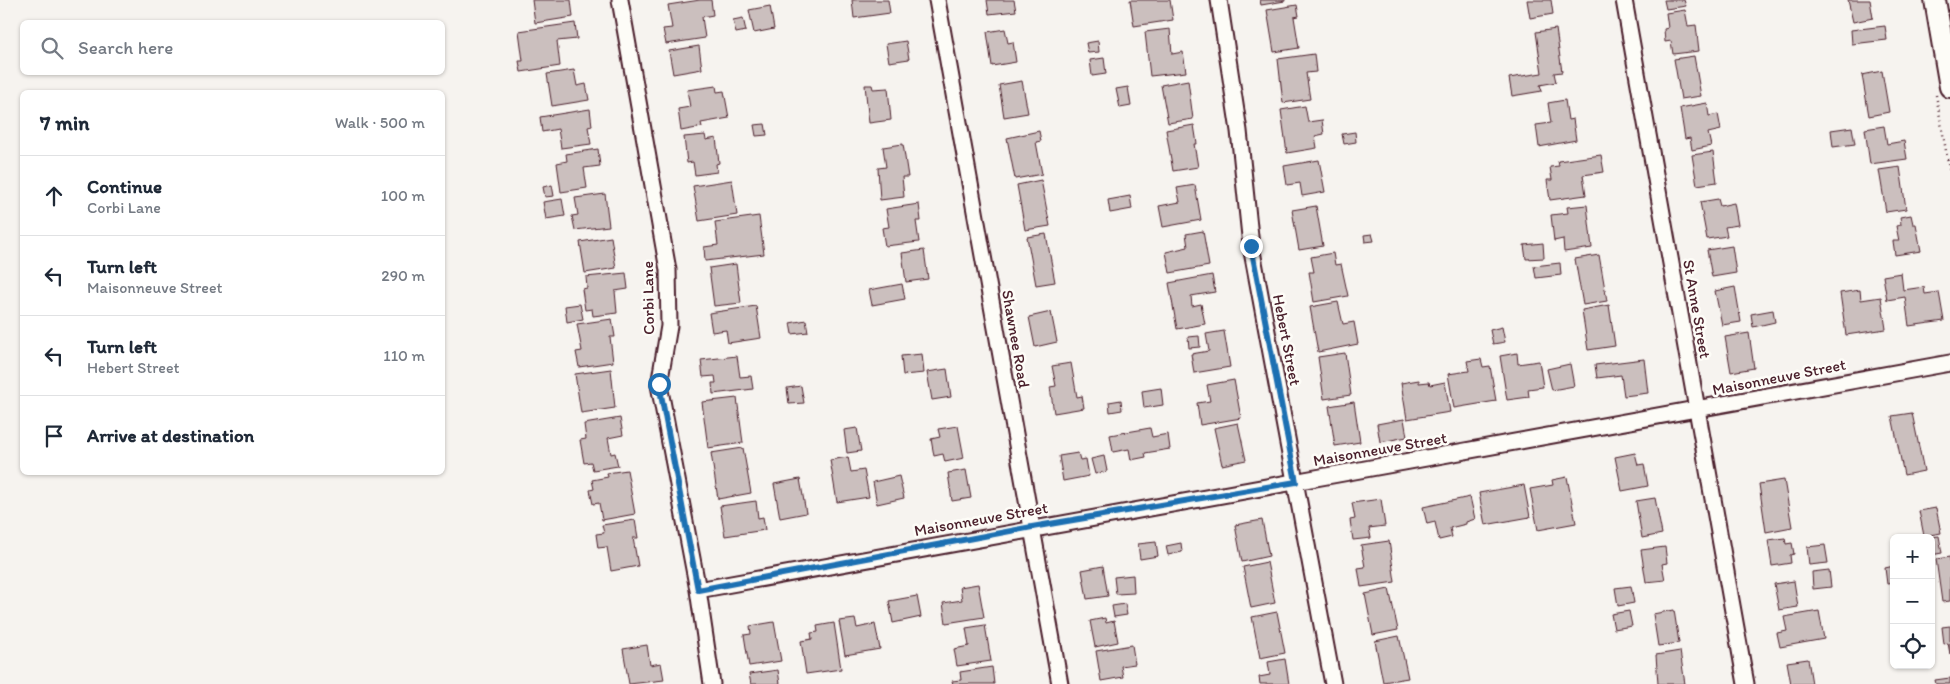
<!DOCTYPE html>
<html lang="en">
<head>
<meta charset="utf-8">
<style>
	:root { --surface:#fff; --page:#f6f6f7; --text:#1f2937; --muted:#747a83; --line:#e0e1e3 }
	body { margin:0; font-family:Itim,sans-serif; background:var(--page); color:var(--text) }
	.controls { position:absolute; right:15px; bottom:15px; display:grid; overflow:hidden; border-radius:8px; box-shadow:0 1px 4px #0004 }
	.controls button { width:45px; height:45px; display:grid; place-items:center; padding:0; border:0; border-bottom:1px solid var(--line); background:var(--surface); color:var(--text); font:25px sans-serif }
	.stop { position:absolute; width:15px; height:15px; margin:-11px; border:4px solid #1f6fb2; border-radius:50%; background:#fff }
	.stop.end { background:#1f6fb2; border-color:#fff; box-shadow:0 1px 5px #0008 }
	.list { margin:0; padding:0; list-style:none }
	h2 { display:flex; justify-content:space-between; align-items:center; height:65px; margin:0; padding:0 20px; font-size:21px }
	h2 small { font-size:16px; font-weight:400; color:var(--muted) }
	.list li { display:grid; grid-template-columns:32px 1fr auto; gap:15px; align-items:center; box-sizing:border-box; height:80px; padding:0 20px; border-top:1px solid var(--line) }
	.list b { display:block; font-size:19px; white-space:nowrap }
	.list p { margin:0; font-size:16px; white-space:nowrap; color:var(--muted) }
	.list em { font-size:16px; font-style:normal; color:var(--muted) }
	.icon { flex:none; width:28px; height:28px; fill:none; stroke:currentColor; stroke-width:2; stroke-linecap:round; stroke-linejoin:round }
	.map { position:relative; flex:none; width:1950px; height:684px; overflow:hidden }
	.search { position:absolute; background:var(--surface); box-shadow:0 1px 4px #0004; left:20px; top:20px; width:425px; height:55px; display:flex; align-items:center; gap:12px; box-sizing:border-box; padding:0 18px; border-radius:8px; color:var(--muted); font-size:19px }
	.panel { position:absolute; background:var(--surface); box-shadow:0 1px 4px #0004; left:20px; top:90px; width:425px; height:385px; border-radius:8px }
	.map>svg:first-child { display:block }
</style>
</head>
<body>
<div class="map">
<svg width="1950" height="684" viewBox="0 0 1950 684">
	<rect width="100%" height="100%" fill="#f6f3ef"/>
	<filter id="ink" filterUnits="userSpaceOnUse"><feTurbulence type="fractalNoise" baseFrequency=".02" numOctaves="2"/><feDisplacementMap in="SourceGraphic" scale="10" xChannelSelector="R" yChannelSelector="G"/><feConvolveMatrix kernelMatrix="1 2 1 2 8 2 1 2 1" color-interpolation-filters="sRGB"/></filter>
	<g filter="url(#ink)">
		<!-- building -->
		<path fill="#cbbfbe" stroke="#4a1f2b" d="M532 0H571L573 17 535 23Z
			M700 0H711L713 15 702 17 705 38 666 44 663 29 672 28 668 5Z
			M852 0H888L890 13 854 18Z
			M987 0H1014L1016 11 989 14Z
			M1130 0H1170L1173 20 1134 26Z
			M1260 0H1285V1L1261 5Z
			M1527 0H1551L1553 14 1530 18Z
			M1664 0H1684L1686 6 1666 9Z
			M1848 0H1870L1873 18 1853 22Z
			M1297 5 1299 16 1294 17 1299 48 1274 52 1267 10Z
			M770 6 774 29 754 33 749 10Z
			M1685 10 1688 26 1696 25 1699 51 1673 54 1671 41 1665 42 1664 29 1668 28 1666 13Z
			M743 18 746 31 736 33 733 20Z
			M575 23 577 39 557 41 560 66 521 72 519 61H523L519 31Z
			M1885 26 1887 40 1852 44 1851 30Z
			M1005 29 1008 43 1013 42 1016 62 992 66 987 32Z
			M1170 29 1172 54 1183 52 1186 72 1150 76 1145 32Z
			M1556 29 1562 72 1554 73 1556 82 1540 85 1542 91 1512 96 1509 78 1542 73 1536 32Z
			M906 41 909 59 889 62 886 44Z
			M1098 41 1099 52 1088 53 1086 43Z
			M699 46 702 69 673 74 669 51Z
			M1314 54 1316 72 1306 73 1310 99 1283 103 1278 59Z
			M1694 56 1701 96 1681 99 1674 59Z
			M1104 58 1106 74 1092 76 1090 60Z
			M574 70 577 86 586 84 589 100 552 106 547 74Z
			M1882 71 1889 112 1869 116 1862 75Z
			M1188 80 1193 119 1168 123 1161 85Z
			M1022 81 1028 113 1004 117 999 85Z
			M865 85H872L873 89 888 88 891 120 869 123Z
			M716 86 717 92 724 91 729 118 701 123 702 127 681 131 678 109 690 107 687 90Z
			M1128 87 1131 106 1120 108 1116 89Z
			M1565 100 1568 120 1573 119 1576 140 1539 147 1536 125 1551 123 1548 103Z
			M1707 103 1709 116 1718 114 1721 130 1708 133 1711 146 1692 150 1690 138 1685 139 1680 108Z
			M1305 106 1308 122 1322 120 1324 134 1315 136 1317 148 1287 153 1281 110Z
			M590 109 592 126 588 127 591 144 561 148 558 129 542 132 540 117Z
			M765 124 767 135 756 136 754 125Z
			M1194 125 1197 144H1194L1198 167 1173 171 1166 130Z
			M1884 126 1887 144 1904 141 1907 159 1870 164 1865 129Z
			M1852 127 1855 144 1833 147 1831 130Z
			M1039 131 1041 141 1036 142 1042 174 1015 179 1007 138Z
			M1355 132 1356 142 1344 144 1342 134Z
			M705 135 706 140 716 138 719 163 716 164 717 172 695 175 693 162 687 163 684 137Z
			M903 144 908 177H902L904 197 880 200 878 168 886 167 883 147Z
			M598 149 600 166 584 168 587 188 561 192 557 163 567 161 566 154Z
			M1713 152 1717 182 1697 185 1692 155Z
			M1601 155 1604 172 1583 175 1586 195 1550 200 1547 180H1552L1550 167 1559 166 1558 161Z
			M1319 160 1325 192 1302 196 1300 183 1287 185 1284 166Z
			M1900 167 1906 209 1886 212 1879 170Z
			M732 180 737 215 699 221 693 186Z
			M1041 180 1050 226 1025 230 1017 185Z
			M552 185 554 196 545 197 543 187Z
			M1195 185 1201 220 1163 227 1159 206 1180 202 1177 188Z
			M605 194 609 226 575 230 572 216 578 215 575 198Z
			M1130 196 1132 209 1110 213 1108 200Z
			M562 199 565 216 546 219 543 202Z
			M1718 199 1720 206 1734 203 1738 225 1725 227 1727 236 1707 239 1700 202Z
			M919 204 921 221H916L919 242 885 246 882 228 889 227 886 209Z
			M1587 205 1592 248 1564 252 1563 239 1554 241 1551 215 1568 213 1567 207Z
			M1316 206 1323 246 1299 250 1292 210Z
			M1911 215 1913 224H1916L1921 251 1895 255 1893 241H1899L1896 226 1901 225 1900 217Z
			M759 216 764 254 705 261 704 247 718 245 715 222Z
			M1203 231 1209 266 1170 273 1166 252 1188 247 1186 234Z
			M1046 234 1055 282 1036 285 1027 237Z
			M1372 234 1374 241 1365 242 1364 235Z
			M611 237 616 268 585 273 580 242Z
			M1543 243 1544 258 1526 259 1524 245Z
			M1732 246 1736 273 1712 277 1707 250Z
			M924 250 928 279 906 282 902 253Z
			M1333 253 1335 265 1341 264 1348 296 1314 302 1309 272H1314L1311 257Z
			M1599 255 1607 301 1583 305 1575 259Z
			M1560 263 1561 275 1536 278 1534 266Z
			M736 264 741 303 714 306 709 268Z
			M626 273 628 289 615 291 617 313 593 316 592 309 585 310 582 289 587 288 586 277Z
			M1901 273 1903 290 1924 287 1925 294 1939 292 1944 321 1909 326 1905 297 1887 300 1883 276Z
			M1212 275 1215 292 1191 296 1192 306 1201 304 1205 324 1177 329 1169 283Z
			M902 284 905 299 872 305 869 290Z
			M1735 287 1741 322 1722 325 1715 291Z
			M1860 290 1861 300 1881 297 1886 329 1846 335 1840 293Z
			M1338 302 1343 324 1354 322 1358 344 1318 352 1310 307Z
			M580 304 583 319 567 322 565 306Z
			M1609 305 1615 346 1588 350 1582 310Z
			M756 306 761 338 728 343 726 330 712 332 709 313Z
			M1773 310 1775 322 1753 327 1751 314Z
			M1051 312 1057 342 1035 347 1029 317Z
			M612 319 615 337H610L613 362 579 367 576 352 582 351 577 324Z
			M806 320 808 332 792 334 790 323Z
			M1502 327 1505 342 1493 344 1490 330Z
			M1224 331 1230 367 1194 373 1191 354 1209 351 1206 334Z
			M1749 333 1754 368 1731 372 1725 337Z
			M1199 336 1200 347 1189 348 1188 337Z
			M1345 353 1351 395 1324 399 1318 357Z
			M1517 353 1518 364 1539 361 1543 387 1528 389 1529 397 1507 400 1500 356Z
			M922 354 924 373 903 375 901 356Z
			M737 356 740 377 751 376 753 389 713 394 712 383H716L715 376 703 377 701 360Z
			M1481 359 1483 367 1490 366 1496 401 1454 408 1448 374 1469 371 1467 361Z
			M1644 359 1648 393 1624 396 1621 375 1597 378 1595 365Z
			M1071 363 1077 397 1082 396 1084 408 1054 413 1050 387 1056 386 1052 366Z
			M1570 364 1574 386 1552 390 1547 369Z
			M611 369 615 408 581 413 575 374Z
			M947 369 951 397 932 400 927 372Z
			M1234 380 1241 418 1200 425 1197 403 1210 401 1207 385Z
			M1419 380V383L1429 382 1430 385 1445 382 1450 412 1407 419 1401 383Z
			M801 386 804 403 789 404 787 388Z
			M1161 388 1163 405 1144 408 1142 391Z
			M737 398 743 443 708 448 702 402Z
			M1121 400 1122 410 1110 412 1109 402Z
			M1354 402 1360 442 1335 446 1329 406Z
			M1912 413 1924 471 1904 475 1892 416Z
			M620 418 623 435 608 438 611 454 615 453 618 466 593 470 591 462 584 463 580 440 586 439 584 424Z
			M1404 419 1407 437 1380 442 1377 424Z
			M1238 423 1246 460 1222 465 1214 428Z
			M958 426 964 458 945 462 943 454 934 456 931 439 940 437 938 429Z
			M857 428 861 451 847 453 844 430Z
			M1150 428 1152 437 1168 434 1170 449 1145 453 1146 457 1131 460 1129 449 1113 452 1110 435Z
			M743 448 751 493 718 499 711 453Z
			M1078 453 1080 460 1086 459 1089 476 1063 481 1059 456Z
			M1635 453 1638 465 1644 464 1648 486 1622 491 1615 457Z
			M1104 456 1107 471 1095 474 1091 459Z
			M848 457 851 472 864 470 869 497 837 502 830 460Z
			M627 470 635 514 602 520 599 503 593 504 590 490 594 489 592 480 608 477 607 473Z
			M966 470 971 498 952 501 948 473Z
			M899 476 904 498 877 504 873 482Z
			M1567 477 1576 523 1538 530 1530 489 1553 485 1552 480Z
			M800 479 806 513 780 518 774 484Z
			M1784 480 1792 527 1766 532 1759 484Z
			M1524 485 1530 517 1485 525 1479 493Z
			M1470 497 1475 519 1466 522V524L1450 528 1452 537 1439 540 1435 522 1427 524 1423 507Z
			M1655 498 1662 534 1642 538 1636 501Z
			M1381 499 1385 526 1369 528 1371 538 1353 540 1350 520 1355 519 1352 503Z
			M756 501 758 518 763 517 765 530 725 536 720 506Z
			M1936 508 1941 533 1924 536 1919 511Z
			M635 520 638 538H633L638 566 611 571 607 547 598 548 596 534 604 533 602 525Z
			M1262 520 1269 556 1242 562 1235 525Z
			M1939 536 1942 553 1931 555V538H1924Z
			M1785 538 1786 544 1792 543 1794 554 1790 555 1791 563 1772 566 1768 540Z
			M1389 541 1395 582 1361 587 1358 568 1365 567 1361 545Z
			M1156 542 1158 556 1140 559 1138 544Z
			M1181 543 1182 552 1168 555 1166 546Z
			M1825 545 1828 563 1809 565 1807 547Z
			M1665 547 1667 563 1662 564 1665 580 1646 582 1641 550Z
			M1950 557V601L1942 602 1936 559Z
			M1267 562 1275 603 1251 608 1243 567Z
			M1103 566 1108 596 1087 599 1082 570Z
			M1894 566V583L1887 584 1885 568Z
			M1829 570 1831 587 1813 589 1812 572Z
			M1133 575 1134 593 1116 594 1114 577Z
			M1794 581 1798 607 1779 610 1774 584Z
			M978 584 984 617 946 623 943 603 962 600 960 587Z
			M1631 586 1634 603 1618 606 1615 588Z
			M1389 589 1398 630 1373 635 1365 594Z
			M917 596 921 617 893 623 889 601Z
			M1125 604 1127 615 1114 617 1112 606Z
			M1674 610 1679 643 1658 646 1653 614Z
			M1629 611 1632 626 1614 629 1611 614Z
			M1819 611 1824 639 1780 647 1777 633 1787 631 1784 617Z
			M1277 612 1285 653 1260 658 1252 617Z
			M1105 618 1106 623 1114 621 1118 642 1095 647 1090 621Z
			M855 619 857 628 875 624 880 649 845 655 839 621Z
			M774 622 781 661 749 666 744 635 751 634 750 626Z
			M834 623 841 669 806 674 801 641 812 639 811 633 818 632 817 626Z
			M985 625 991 661 957 666 954 649 969 646 966 628Z
			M1950 626V654L1948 643 1944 644 1942 627Z
			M1399 636 1408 678 1383 682 1375 641Z
			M647 645 650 665 661 663 664 680 629 684 623 649Z
			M1132 645 1135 664 1121 666 1123 677 1101 681 1096 651Z
			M1680 651 1685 684H1658L1656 655Z
			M1285 659 1289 684H1260L1259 677 1270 675 1268 662Z
			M1808 659 1812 684H1791L1787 662Z
			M992 667 994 684H953L952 681 961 680 960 672Z
			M778 670 780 684H751L749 674Z
			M1950 678V684H1936L1935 680Z"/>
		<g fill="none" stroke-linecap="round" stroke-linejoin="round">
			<!-- street casing -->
			<g stroke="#4a1f2b" stroke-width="19">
				<path id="street" d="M620 0 668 270 669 326 659 385 698 590 712 684
					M937 0 1060 684
					M1219 0 1239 131 1251 246 1333 684
					M1624 0 1746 684
					M698 590C1115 512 1533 441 1950 363"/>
			</g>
			<!-- secondary casing -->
			<g stroke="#4a1f2b" stroke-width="24">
				<path id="secondary" d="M1935 0 1950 87"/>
			</g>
			<!-- path -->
			<path stroke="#4a1f2b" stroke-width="2.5" stroke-dasharray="1 4" stroke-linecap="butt" d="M1936 95 1950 173"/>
			<!-- street -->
			<use href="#street" stroke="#fdfcf7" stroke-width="15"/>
			<!-- secondary -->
			<use href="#secondary" stroke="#fdfcf7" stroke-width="20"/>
		</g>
	</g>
	<g fill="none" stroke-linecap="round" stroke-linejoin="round" filter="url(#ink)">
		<!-- route -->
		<path stroke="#1f6fb2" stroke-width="6" d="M659 384 698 590 1032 527 1296 482 1251 246"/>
	</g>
	<g text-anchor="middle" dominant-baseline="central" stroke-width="5" stroke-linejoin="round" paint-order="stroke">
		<!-- street labels -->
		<g font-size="16" fill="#4a1f2b" stroke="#fdfcf7">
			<text transform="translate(648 298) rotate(-91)">Corbi Lane</text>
			<text transform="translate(1697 309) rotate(80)">St Anne Street</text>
			<text transform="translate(1016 339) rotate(80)">Shawnee Road</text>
			<text transform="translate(1287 340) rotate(79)">Hebert Street</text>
			<text transform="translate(1779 377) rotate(-11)">Maisonneuve Street</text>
			<text transform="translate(1380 449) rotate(-10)">Maisonneuve Street</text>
			<text transform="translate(981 519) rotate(-10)">Maisonneuve Street</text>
		</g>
	</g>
</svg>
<div class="controls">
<button>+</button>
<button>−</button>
<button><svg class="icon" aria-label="locate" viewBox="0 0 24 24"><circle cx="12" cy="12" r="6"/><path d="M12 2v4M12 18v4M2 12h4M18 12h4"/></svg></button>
</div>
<div class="stop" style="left:659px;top:384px"></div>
<div class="stop end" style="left:1251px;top:246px"></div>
<div class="search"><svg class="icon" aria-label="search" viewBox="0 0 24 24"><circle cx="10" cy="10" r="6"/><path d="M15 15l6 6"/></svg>Search here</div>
<section class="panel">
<h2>7 min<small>Walk · 500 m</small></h2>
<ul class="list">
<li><svg class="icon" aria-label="ahead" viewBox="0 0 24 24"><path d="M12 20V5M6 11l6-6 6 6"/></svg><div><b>Continue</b><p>Corbi Lane</p></div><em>100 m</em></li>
<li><svg class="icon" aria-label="left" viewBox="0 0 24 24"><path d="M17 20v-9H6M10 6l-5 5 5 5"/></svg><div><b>Turn left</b><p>Maisonneuve Street</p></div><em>290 m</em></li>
<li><svg class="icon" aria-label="left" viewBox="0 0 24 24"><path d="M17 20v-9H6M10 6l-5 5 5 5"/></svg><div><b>Turn left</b><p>Hebert Street</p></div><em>110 m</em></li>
<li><svg class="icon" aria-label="arrive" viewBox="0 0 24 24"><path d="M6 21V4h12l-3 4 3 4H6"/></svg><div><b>Arrive at destination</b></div></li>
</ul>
</section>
</div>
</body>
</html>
